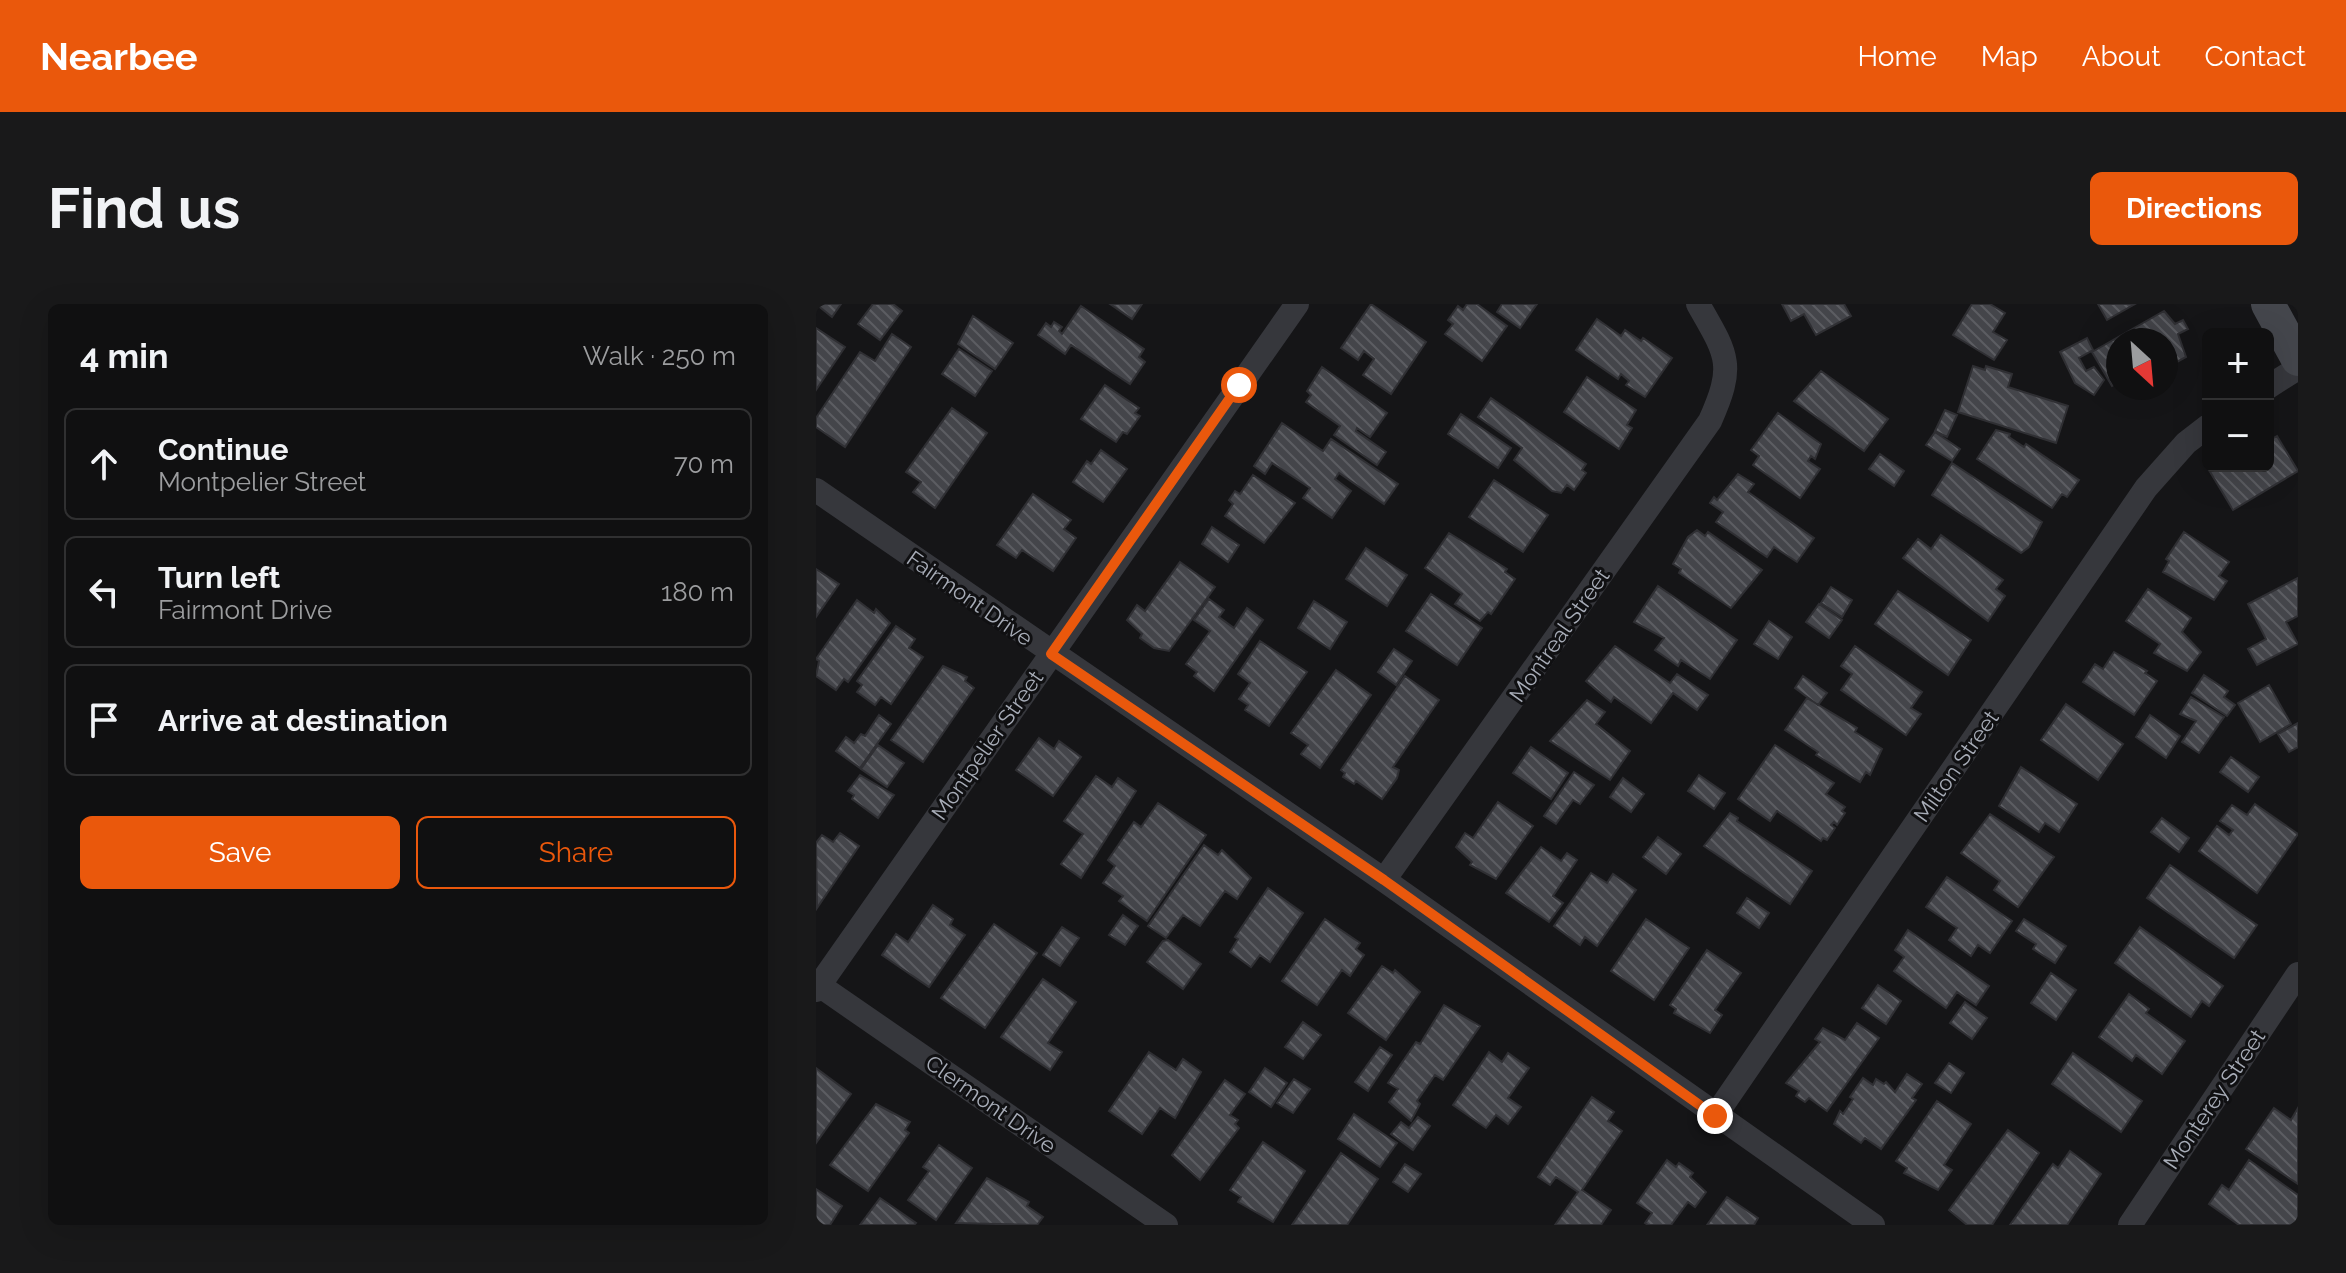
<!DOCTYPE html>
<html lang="en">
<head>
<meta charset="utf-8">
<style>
	:root { --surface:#101011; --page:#19191a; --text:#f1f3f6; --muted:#9c9d9f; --line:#303031; --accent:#ea580c }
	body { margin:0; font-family:Raleway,sans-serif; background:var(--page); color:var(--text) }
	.controls { position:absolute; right:24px; top:24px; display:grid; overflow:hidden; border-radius:12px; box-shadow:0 8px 32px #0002 }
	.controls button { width:72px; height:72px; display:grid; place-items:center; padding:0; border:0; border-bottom:2px solid var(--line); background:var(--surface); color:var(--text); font:40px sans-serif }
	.compass { position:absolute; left:1290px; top:24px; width:72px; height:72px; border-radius:50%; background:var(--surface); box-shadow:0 8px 32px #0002; rotate:154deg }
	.stop { position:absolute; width:24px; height:24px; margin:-18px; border:6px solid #ea580c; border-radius:50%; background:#fff }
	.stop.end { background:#ea580c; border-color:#fff; box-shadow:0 2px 8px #0008 }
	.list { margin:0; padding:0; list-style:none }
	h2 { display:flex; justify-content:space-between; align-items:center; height:104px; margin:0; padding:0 32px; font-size:34px }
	h2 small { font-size:26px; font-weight:400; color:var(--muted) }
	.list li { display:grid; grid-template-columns:52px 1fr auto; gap:24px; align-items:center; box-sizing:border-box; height:112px; margin:0 16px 16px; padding:0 16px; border:2px solid var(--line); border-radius:12px }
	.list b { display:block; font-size:30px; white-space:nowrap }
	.list p { margin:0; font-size:26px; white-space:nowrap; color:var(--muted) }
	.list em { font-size:26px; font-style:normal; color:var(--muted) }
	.actions { display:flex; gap:16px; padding:24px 32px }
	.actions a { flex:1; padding:18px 0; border:2px solid var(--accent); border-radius:12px; text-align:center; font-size:28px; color:var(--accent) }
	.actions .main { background:var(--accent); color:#fff }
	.icon { flex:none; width:44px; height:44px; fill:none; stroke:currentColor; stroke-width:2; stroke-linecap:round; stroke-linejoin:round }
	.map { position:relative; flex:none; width:1482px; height:921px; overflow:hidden; border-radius:12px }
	header { display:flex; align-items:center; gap:48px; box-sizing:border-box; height:112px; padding:0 40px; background:var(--accent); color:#fff }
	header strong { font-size:38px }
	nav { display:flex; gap:44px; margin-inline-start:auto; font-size:28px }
	.intro { display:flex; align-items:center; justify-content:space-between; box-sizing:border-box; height:192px; padding:0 48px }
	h1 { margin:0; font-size:56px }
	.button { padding:20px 36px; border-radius:12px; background:var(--accent); color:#fff; font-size:28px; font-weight:700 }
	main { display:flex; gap:48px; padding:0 48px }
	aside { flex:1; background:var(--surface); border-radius:12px; box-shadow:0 8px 32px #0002 }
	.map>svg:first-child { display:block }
</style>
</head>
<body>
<header>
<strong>Nearbee</strong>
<nav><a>Home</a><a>Map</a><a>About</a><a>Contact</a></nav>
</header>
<div class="intro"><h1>Find us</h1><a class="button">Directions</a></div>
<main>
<aside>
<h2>4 min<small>Walk · 250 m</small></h2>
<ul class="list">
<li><svg class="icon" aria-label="ahead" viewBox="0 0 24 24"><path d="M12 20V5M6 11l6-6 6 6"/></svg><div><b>Continue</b><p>Montpelier Street</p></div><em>70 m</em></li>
<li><svg class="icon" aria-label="left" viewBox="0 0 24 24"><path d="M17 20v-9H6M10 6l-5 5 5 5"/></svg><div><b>Turn left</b><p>Fairmont Drive</p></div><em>180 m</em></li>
<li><svg class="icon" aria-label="arrive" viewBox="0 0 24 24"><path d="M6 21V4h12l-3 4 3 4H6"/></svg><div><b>Arrive at destination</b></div></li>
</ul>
<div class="actions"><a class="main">Save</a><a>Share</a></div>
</aside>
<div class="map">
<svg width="1482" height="921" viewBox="0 0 1482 921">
	<defs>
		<pattern id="building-back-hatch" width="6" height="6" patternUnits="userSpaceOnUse" patternTransform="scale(2)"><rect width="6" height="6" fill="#44454a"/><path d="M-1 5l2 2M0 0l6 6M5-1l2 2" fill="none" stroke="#5c5d62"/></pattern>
	</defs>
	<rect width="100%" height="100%" fill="#151517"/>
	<!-- building -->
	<path fill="url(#building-back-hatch)" stroke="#2f2f33" stroke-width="2" d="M0 0H25L16 13Z
		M57 0H77L86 7 64 36 42 20Z
		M294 0H326L316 15Z
		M555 0 610 38 575 90 547 71 558 55 548 47 542 56 525 44Z
		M651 0H661L691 22 666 57 629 30 637 20 632 16 642 2 647 6Z
		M686 0H721L704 24 681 8Z
		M966 0H1028L1035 12 1000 31 988 10 975 17Z
		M1156 0H1174L1189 9 1177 28 1191 36 1178 56 1137 31Z
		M1282 0H1319L1291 16Z
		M265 2 328 45 323 53 329 58 314 80 255 41 249 50 222 31 230 19 235 23 238 18 246 23 243 27 246 30Z
		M1348 7 1359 20 1367 16 1372 25 1362 30 1370 53 1350 64V36H1302V79L1296 82 1276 48Z
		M157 12 197 39 179 65 142 40Z
		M781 15 805 32 809 26 825 37 827 34 856 54 829 93 810 81 813 77 805 70 802 75 760 46Z
		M0 24 29 43 0 86Z
		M76 30 95 43 29 143 0 123V114L44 48 59 57Z
		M1271 34 1277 46 1263 54 1270 67 1278 63 1288 76 1278 91 1259 79 1244 48Z
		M143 45 176 67 159 92 126 70Z
		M1157 62 1169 66 1170 62 1196 70 1192 83 1252 102 1240 139 1142 108Z
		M506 63 571 109 554 133 541 124 540 127 570 148 561 161 518 131 524 122 490 98 495 91 491 87Z
		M1005 67 1072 115 1048 147 978 97Z
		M771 73 820 106 811 121 816 124 803 145 748 108Z
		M289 81 323 104 319 109 324 112 311 130 307 128 300 138 265 115Z
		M675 94 770 160 766 166 770 169 758 186 751 181 745 189 736 187 698 156 706 144 662 113Z
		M136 104 171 129 119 204 97 188 105 178 90 168Z
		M1129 106 1141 111 1131 133 1119 127Z
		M962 109 1005 140 999 155 995 152 992 157 1004 165 984 194 937 161 943 152 935 146Z
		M645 110 695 144 682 164 632 130Z
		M466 119 507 147 515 135 582 180 568 200 523 169 519 175 535 187 516 214 487 194 494 184 456 159 449 170 438 162Z
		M1180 126 1194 130 1193 133 1208 143 1210 140 1263 176 1251 193 1246 190 1236 204 1161 155Z
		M1119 128 1144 145 1136 157 1110 141Z
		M1461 132 1482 167 1417 206 1393 166 1400 162H1452V137Z
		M285 146 311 165 287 198 257 178 271 157 275 160Z
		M1064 150 1088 167 1078 182 1053 165Z
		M1136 159 1226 218 1213 243 1205 249 1116 191Z
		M922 170 938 180 932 188 998 234 981 258 958 243 951 253 900 218 907 208 894 199 898 193 901 196Z
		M437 171 479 199 448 239 409 212 417 200 413 196 419 187 424 190Z
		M678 176 732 211 707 248 653 213Z
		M217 190 255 216 248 225 260 234 237 267 206 246 200 254 181 241Z
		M396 223 423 241 412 258 386 240Z
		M881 226 889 232 892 228 946 266 915 304 863 269 865 265 857 260 872 233Z
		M1368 228 1413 258 1403 272 1411 277 1398 296 1347 268 1353 257 1350 255Z
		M633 229 691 265 689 268 699 275 675 310 672 308 664 317 639 300 646 290 609 264Z
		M1125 231 1187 276 1180 285 1189 292 1172 317 1087 254 1102 235 1115 245Z
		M550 244 591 271 571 302 530 275Z
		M364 258 399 283 353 347 338 344 324 334 326 330 311 316 321 301 329 307Z
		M0 265 23 280 0 313Z
		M1482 274V312L1470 318 1482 340 1441 361 1432 345 1450 335 1432 300Z
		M842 282 921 336 894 375 865 356 862 362 839 346 848 334 818 318Z
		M1015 283 1036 296 1026 313 1005 299Z
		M1332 285 1375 314 1366 328 1385 348 1371 367 1338 349 1344 340 1310 317Z
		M1082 287 1155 336 1132 371 1059 320Z
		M615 290 666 324 641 361 590 327Z
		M393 295 408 306 403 313 418 324 431 304 447 316 398 387 378 372 381 368 370 360 394 327 378 316Z
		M41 296 58 309 60 305 74 319 32 378 28 375 20 386 0 372 3 357 0 355Z
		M498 297 531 318 514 345 482 324Z
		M1003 300 1026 316 1013 334 990 318Z
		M953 317 976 333 962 355 938 340Z
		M80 322 99 335 93 344 107 353 75 400 65 393 59 401 41 388 46 381 41 377Z
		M444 337 491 368 453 422 429 406 432 401 423 395 434 379 422 370Z
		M799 342 854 379 861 370 892 391 881 406 857 389 835 419 798 393 795 398 770 377Z
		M1039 342 1106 388 1095 404 1105 410 1090 431 1025 386 1036 370 1025 362Z
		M578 345 596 357 580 381 562 368Z
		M1298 348 1331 367 1329 369 1341 377 1318 411 1267 378 1279 360 1287 365Z
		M127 362 151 373 149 377 158 384 107 458 75 436Z
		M520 366 555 391 504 464 485 450 492 441 475 429Z
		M1388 371 1412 387 1408 393 1419 401 1411 412 1376 389Z
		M589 372 623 396 577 463 583 466 581 474 566 495 540 477 538 480 527 473 529 469 525 466Z
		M987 372 1011 389 1002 401 979 384Z
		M1453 381 1475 420 1444 438 1422 399Z
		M1375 393 1408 413 1383 449 1366 438 1380 417 1364 410Z
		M991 394 1041 424 1039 428 1066 445 1054 471 1050 468 1044 478 1000 451 1002 448 969 426Z
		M771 396 789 408 780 420 814 447 794 476 734 437Z
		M1250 400 1307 440 1282 476 1225 436Z
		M63 411 75 420 44 464 20 447 30 433 38 439 45 430 49 432Z
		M1334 411 1364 432 1350 454 1320 433Z
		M1482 419V443L1473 448 1462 430Z
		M223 434 238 445 243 437 265 453 237 492 200 466Z
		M62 441 88 459 71 483 45 465Z
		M959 441 1018 479 1010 490 1029 503 1026 507 1029 509 1021 521 1018 518 1015 521 1019 524 1011 536 1007 534 1005 537 961 507 954 517 922 495Z
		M715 443 752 469 735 495 697 469Z
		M1415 453 1443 473 1432 488 1404 468Z
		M1205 463 1261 500 1243 528 1229 519 1223 528 1183 502Z
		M758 468 778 481 764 500 757 496 740 520 728 512Z
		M44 471 78 491 62 514 36 495 38 491 32 487Z
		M883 471 909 489 898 505 872 487Z
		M280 472 296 483 302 474 320 487 265 574 245 560 267 530 248 517Z
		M807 474 828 490 815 508 794 493Z
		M682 498 717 522 680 575 654 561 656 558 640 543 649 529 657 534Z
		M342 499 390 531 331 617 303 597 307 592 287 579 299 562 292 556 318 518 325 523Z
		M1439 500 1482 530 1441 589 1383 547 1401 522 1413 531 1417 526 1404 517 1416 501 1431 511Z
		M914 509 922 514 921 517 996 567 974 600 888 542Z
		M1174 510 1238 553 1202 603 1178 586 1184 577 1145 549Z
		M1346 514 1373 534 1363 548 1335 528Z
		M24 529 43 542 1 604 0 539 6 531 17 538Z
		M842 533 865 550 850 570 827 553Z
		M388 541 402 551 406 546 435 574 421 595 409 587 384 622 367 611 350 634 332 622Z
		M725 543 745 557 751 549 761 556 737 592 747 599 733 618 690 589Z
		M1354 561 1441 621 1418 654 1331 594Z
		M775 569 791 579 797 570 820 586 781 642 769 633 764 641 738 622Z
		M1131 573 1196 617 1174 649 1162 641 1155 652 1133 636 1141 624 1110 603Z
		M452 584 487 609 454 658 444 651 435 663 414 648 422 635 419 633Z
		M931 594 953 609 943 624 921 609Z
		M117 601 137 615 134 621 149 631 113 683 66 651 80 630 92 638Z
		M307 611 322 622 309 641 293 631Z
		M509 615 544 639 540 645 548 651 534 672 526 666 501 701 466 677Z
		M830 615 873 644 838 696 795 667Z
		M1208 615 1250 642 1239 659 1217 645 1220 640 1200 627Z
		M178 620 221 649 169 724 125 694Z
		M246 623 263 634 244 662 227 651Z
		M1324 623 1407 682 1393 702 1386 697 1375 713 1299 659Z
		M1092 626 1173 682 1160 701 1141 688 1130 704 1078 667 1088 653 1079 646Z
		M352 636 385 660 367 685 331 658 347 637Z
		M891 646 925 669 899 706 906 711 894 729 858 709 860 705 854 701Z
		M566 662 577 669 579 666 604 688 570 736 532 709Z
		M1235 669 1260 686 1240 716 1215 699Z
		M227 675 260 698 232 739 246 748 234 766 185 733Z
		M1062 681 1085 697 1070 720 1046 704Z
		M1313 690 1333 705 1330 709 1369 737 1346 770 1320 751 1316 757 1283 733Z
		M1149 698 1171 714 1156 735 1134 719Z
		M628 701 664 722 627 776 619 771 601 797 604 800 595 817 573 798 582 785 572 779 600 738 604 740Z
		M487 718 505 731 487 755 469 743Z
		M1041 719 1063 734 1011 807 993 794 989 798 980 792 983 787 970 779 1004 738 999 735 1007 724 1029 736Z
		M564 743 576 751 552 787 539 778Z
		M333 748 360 766 367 755 385 768 359 814 344 804 326 830 293 807Z
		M673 748 686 758 692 749 713 764 692 794 705 803 692 820 680 811 670 824 637 801Z
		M1257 749 1326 797 1305 828 1236 780Z
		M1133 759 1148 769 1135 789 1119 779Z
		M0 764 35 790 0 839Z
		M449 764 471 779 455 803 433 788Z
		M1091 770 1106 780 1096 794 1100 796 1065 845 1049 834 1045 839 1018 820 1024 807 1027 810 1037 795 1034 793 1047 774 1057 781 1060 775 1068 780 1070 778 1079 788Z
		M478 775 494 785 477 809 461 799Z
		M409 776 429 790 414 811 422 816 419 820 423 824 384 876 356 851Z
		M776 793 798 808 792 817 806 827 766 886 795 906 785 921H739L762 888 740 873 734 881 722 873Z
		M1121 797 1155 820 1128 861 1136 866 1122 886 1088 869 1091 864 1080 857Z
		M60 800 94 818 89 826 93 829 52 887 14 861Z
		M1458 804 1475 816 1482 804V880L1430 845Z
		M538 810 581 839 564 863 522 835Z
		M602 813 614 822 597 846 575 830 585 818 593 824Z
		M1192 826 1223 849 1176 921H1151L1133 906Z
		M447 838 489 867 457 918 422 898 425 893 414 886Z
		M123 841 156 864 120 916 92 896 113 867 107 863Z
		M1254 847 1285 870 1251 921H1194L1237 860 1242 864Z
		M525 849 562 875 531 921H476Z
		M851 856 860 863 863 859 877 869 874 873 890 888 879 903 872 898 855 921H832L829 919 836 909 821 899Z
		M1433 856 1482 891V921H1423L1393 900 1406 881 1413 886Z
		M589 860 605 870 592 888 577 878Z
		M171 874 213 898 211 902 227 913 221 921 140 919Z
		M0 885 26 902 14 921H0Z
		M911 893 942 914 938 921H891Z
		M64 894 100 919 98 921H44Z"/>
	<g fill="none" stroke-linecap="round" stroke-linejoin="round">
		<!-- street -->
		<path stroke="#36373c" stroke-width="24" d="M1452 83 1482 64
			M0 186 568 576 1057 921
			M568 576 894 117C919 61 912 52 882 0
			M0 679 350 921
			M0 686 481 0
			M899 812 1330 184 1370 139 1392 122
			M1314 921 1482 670"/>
		<!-- secondary -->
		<path stroke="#44464c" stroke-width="34" d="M1452 0 1482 55"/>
	</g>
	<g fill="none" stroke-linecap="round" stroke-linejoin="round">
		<!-- route -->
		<path stroke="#ea580c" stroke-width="10" d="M423 81 235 350 568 576 899 812"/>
	</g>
	<g text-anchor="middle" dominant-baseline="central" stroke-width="6" stroke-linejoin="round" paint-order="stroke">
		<!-- street labels -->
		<g font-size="22" fill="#a7acb7" stroke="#101012">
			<text transform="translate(154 294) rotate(35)">Fairmont Drive</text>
			<text transform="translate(743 331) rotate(-55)">Montreal Street</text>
			<text transform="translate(171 441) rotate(-55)">Montpelier Street</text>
			<text transform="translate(1140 462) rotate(-55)">Milton Street</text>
			<text transform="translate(1398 795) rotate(-56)">Monterey Street</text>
			<text transform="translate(175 800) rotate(35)">Clermont Drive</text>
		</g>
	</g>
</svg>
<div class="controls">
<button>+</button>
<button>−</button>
</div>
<svg class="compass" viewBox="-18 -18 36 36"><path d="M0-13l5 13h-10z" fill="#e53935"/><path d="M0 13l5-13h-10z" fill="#9c9d9f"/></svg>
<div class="stop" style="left:423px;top:81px"></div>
<div class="stop end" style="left:899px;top:812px"></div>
</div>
</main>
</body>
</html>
